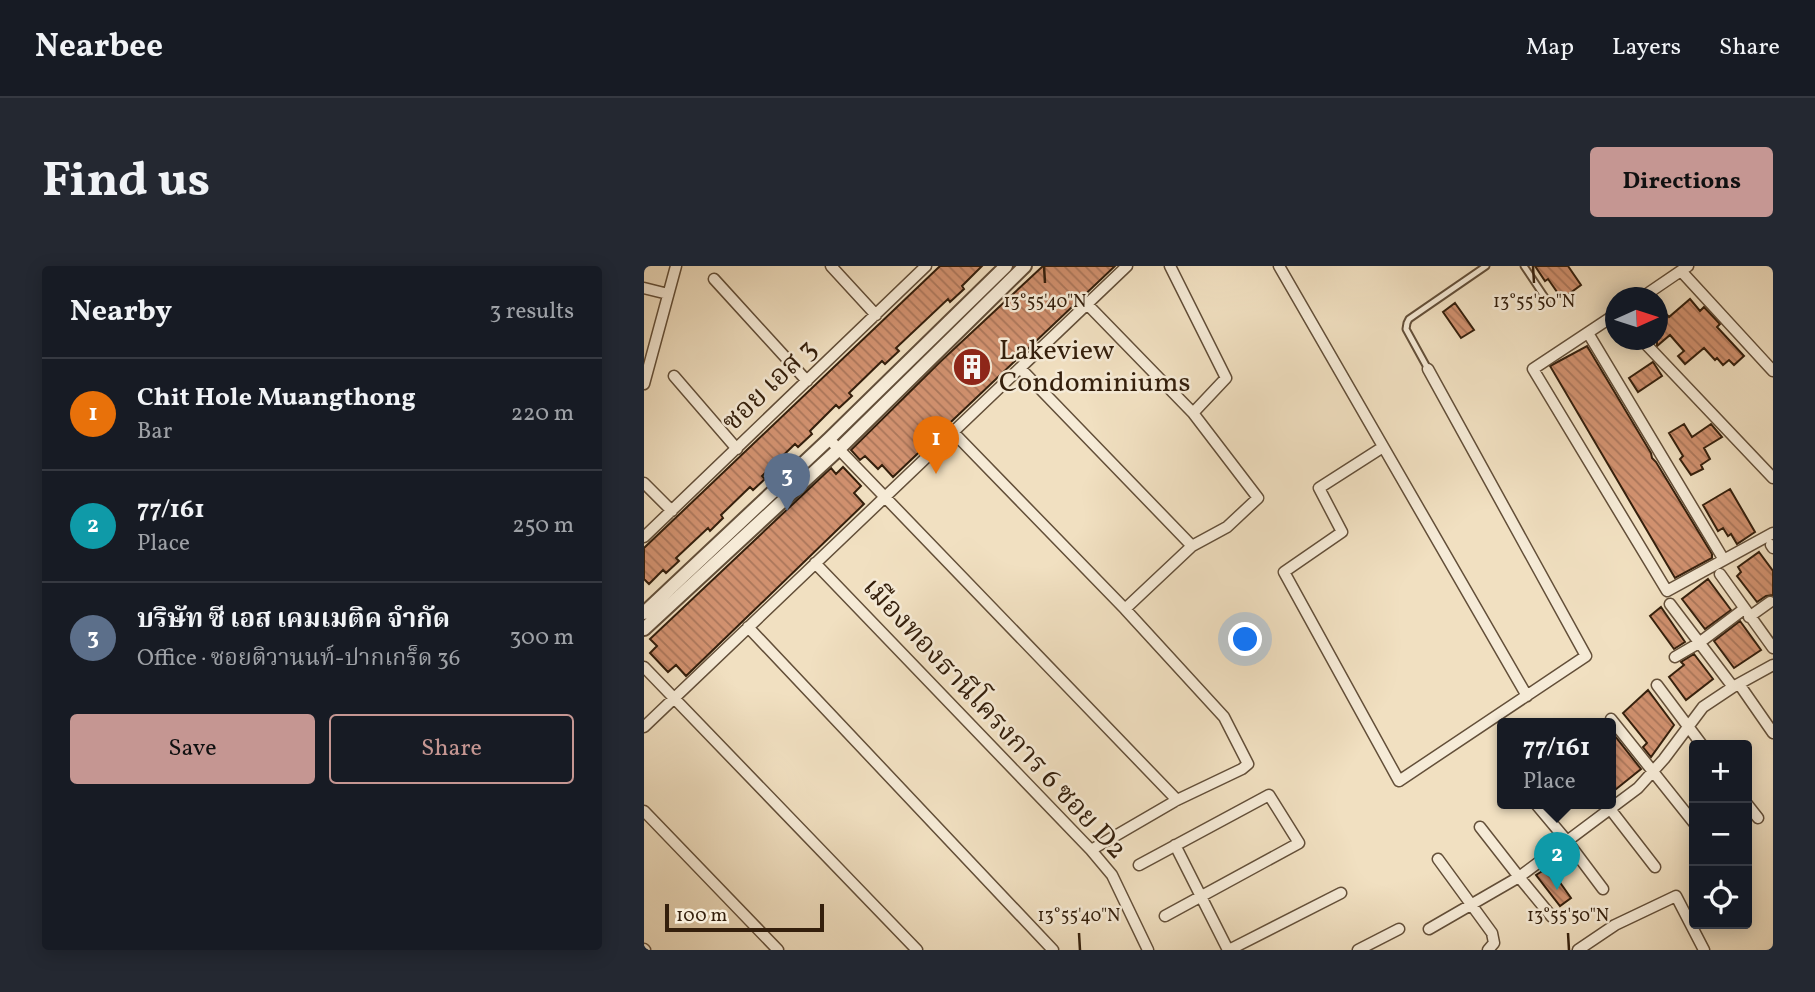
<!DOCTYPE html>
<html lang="en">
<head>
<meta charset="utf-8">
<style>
	:root { --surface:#171b24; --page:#242831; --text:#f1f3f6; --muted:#9ea1a6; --line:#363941; --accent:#c59692 }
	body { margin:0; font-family:Vollkorn,"Noto Serif Thai",serif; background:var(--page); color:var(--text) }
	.controls { position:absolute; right:21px; bottom:21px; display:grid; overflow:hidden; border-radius:7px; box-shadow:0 4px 18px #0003 }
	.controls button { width:63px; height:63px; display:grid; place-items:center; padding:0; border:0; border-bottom:2px solid var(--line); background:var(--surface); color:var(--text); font:35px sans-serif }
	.compass { position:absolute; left:961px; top:21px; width:63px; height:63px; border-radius:50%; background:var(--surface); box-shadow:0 4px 18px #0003; rotate:87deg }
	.scale { position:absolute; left:21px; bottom:18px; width:159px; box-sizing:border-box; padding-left:7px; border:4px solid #341f0c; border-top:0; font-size:19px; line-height:24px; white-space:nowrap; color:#341f0c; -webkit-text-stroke:5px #f6ebd7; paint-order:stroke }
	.you { position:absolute; left:602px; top:374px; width:24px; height:24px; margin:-18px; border:5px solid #fff; border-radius:50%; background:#1a73e8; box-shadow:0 0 0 10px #1a73e833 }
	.badge { display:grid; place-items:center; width:46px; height:46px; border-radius:50%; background:var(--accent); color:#fff; font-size:23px; font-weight:700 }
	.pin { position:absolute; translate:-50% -58px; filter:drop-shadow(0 2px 4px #0008) }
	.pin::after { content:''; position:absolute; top:37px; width:24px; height:21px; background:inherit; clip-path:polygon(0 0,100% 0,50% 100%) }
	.popup { position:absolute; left:853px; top:452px; width:119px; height:91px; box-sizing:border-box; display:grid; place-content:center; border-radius:7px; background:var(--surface); filter:drop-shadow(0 2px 5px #0005); font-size:23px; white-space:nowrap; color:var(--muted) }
	.popup b { font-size:26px; color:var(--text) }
	.popup::after { content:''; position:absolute; left:50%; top:100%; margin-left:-14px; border:14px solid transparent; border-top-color:var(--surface) }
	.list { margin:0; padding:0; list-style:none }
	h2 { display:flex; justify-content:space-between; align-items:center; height:91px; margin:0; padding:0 28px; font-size:30px }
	h2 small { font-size:23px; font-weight:400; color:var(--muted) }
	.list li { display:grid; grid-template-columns:46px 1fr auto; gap:21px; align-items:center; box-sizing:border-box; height:112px; padding:0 28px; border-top:2px solid var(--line) }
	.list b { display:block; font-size:26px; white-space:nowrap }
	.list p { margin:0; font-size:23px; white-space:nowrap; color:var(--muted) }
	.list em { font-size:23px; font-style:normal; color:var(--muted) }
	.actions { display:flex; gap:14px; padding:21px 28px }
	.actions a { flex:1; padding:16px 0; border:2px solid var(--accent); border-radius:7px; text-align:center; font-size:24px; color:var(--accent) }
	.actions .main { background:var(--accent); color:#111 }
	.icon { flex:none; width:38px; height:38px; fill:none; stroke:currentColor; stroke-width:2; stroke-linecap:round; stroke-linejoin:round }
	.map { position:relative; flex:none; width:1129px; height:684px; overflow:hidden; border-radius:7px }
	header { display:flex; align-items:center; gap:42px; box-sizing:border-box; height:98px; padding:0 35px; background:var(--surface); border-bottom:2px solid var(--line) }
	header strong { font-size:33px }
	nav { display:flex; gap:38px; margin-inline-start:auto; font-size:24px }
	.intro { display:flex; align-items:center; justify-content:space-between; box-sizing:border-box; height:168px; padding:0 42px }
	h1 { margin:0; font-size:49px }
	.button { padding:18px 32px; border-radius:7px; background:var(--accent); color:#111; font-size:24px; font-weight:700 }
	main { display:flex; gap:42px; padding:0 42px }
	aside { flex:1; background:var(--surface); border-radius:7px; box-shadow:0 4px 18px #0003 }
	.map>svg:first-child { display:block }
</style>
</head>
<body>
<header>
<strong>Nearbee</strong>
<nav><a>Map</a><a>Layers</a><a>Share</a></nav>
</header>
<div class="intro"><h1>Find us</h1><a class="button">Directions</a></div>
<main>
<aside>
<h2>Nearby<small>3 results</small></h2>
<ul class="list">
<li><span class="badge" style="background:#e8710a">1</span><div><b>Chit Hole Muangthong</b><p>Bar</p></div><em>220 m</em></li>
<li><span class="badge" style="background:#0f9aa8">2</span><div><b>77/161</b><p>Place</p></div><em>250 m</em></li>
<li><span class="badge" style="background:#5c6f8a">3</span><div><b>บริษัท ซี เอส เคมเมติค จำกัด</b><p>Office · ซอยติวานนท์-ปากเกร็ด 36</p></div><em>300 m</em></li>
</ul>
<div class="actions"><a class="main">Save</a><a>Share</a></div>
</aside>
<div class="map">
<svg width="1129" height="684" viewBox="0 0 1129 684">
	<defs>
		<pattern id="building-back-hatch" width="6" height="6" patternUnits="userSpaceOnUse" patternTransform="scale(1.75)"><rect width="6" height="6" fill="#d1916f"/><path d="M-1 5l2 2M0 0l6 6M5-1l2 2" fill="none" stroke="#aa765a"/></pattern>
	</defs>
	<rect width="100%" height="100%" fill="#f1e0c1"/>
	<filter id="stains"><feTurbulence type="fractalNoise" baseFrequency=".00286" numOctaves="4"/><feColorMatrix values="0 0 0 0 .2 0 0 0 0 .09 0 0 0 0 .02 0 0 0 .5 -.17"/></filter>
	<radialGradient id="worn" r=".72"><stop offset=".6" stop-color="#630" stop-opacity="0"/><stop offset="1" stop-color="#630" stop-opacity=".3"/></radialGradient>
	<!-- building -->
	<path fill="url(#building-back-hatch)" stroke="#341f0c" stroke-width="2" d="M296 0H338L318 20 320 23 306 36 304 33 252 82 255 85 241 98 238 95 205 127 208 130 195 142 192 139 166 165 168 168 154 181 151 178 118 210 121 213 109 224 106 221 77 249 79 252 66 265 64 262 32 292 35 295 22 307 19 304 5 318 0 313V282Z
		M399 0H471L249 211 238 199 234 203 221 190 216 194 207 184 296 96Z
		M891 0H924L937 19 918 33 904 13 901 15Z
		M1046 33 1056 45 1060 41 1076 58 1073 61 1100 90 1090 99 1085 94 1079 99 1073 92 1071 94 1060 82 1041 98 1034 90 1040 85 1026 69 1013 80V38L1025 51Z
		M811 37 830 64 817 72 799 46Z
		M943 80 1007 187 1008 192 1012 196 1068 288V292L1031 312 906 100Z
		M1009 96 1018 110 994 126 985 112Z
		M1040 158 1048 171 1067 158 1078 171 1060 182 1066 193 1057 199 1059 203 1047 209 1036 193 1039 190 1025 167Z
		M199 201 217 220 210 227 220 238 42 410 32 399 24 406 6 387 13 380 6 373 187 202 192 208Z
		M1086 223 1111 266 1093 278 1087 268 1084 270 1079 262 1074 265 1059 239Z
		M1115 286 1129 305V329L1122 330 1113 336 1093 310 1097 306 1094 301Z
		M1064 313 1087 344 1061 363 1038 333Z
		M1017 341 1041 376 1030 383 1006 350Z
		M1096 355 1117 384 1090 402 1070 375Z
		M1050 388 1069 413 1042 434 1025 411 1040 399 1037 396Z
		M1004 424 1030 459 1007 491 999 481 1003 477 979 447Z
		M967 465 997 503 971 524 967 520Z
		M905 601 927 632 916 640 892 609Z"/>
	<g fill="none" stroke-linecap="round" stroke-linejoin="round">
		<!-- service casing -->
		<g stroke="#634f39" stroke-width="9">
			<path id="service" d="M880 0 904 36
				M784 103 762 63 763 57 765 53 842 0"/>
		</g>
		<!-- minor casing -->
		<g stroke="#634f39" stroke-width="13">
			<path id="minor" d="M187 0 232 49
				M526 0 582 112 549 147
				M635 0 883 430
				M1037 5 1129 105
				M70 13 163 115
				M0 22 24 28
				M997 32 1044 0
				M443 38 549 147 614 232 583 261 548 280 481 343
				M972 48 889 103 1023 325 1129 267
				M944 67 1080 294
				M998 74 1129 212
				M376 102 548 280
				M30 110 93 183
				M0 118 32 0
				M309 166 481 343 580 451 604 498 598 503 533 534 447 584
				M185 173 533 534
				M739 181 675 222 698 266 640 306 755 515 942 390 784 103
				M0 217 28 245
				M0 271 282 0
				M1127 279 1129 282
				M171 297 447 584 468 609 504 684
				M1076 308 1129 382
				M1026 338 1089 421
				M1105 351 1126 336
				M104 361 409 684
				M1031 391 1055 377 1100 343
				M0 401 273 684
				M1095 418 1129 467
				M1013 419 1058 479
				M967 453 1050 557
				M0 461 483 0
				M892 538 923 575 959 623
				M1103 538 1114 552
				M963 539 1011 601
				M0 545 134 684
				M836 561 875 611 908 651
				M531 579 584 684
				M794 593 848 667 850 677 844 684
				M495 599 625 529 655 577 521 650
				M785 663 875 611 994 522 1020 493 1059 441 1089 421 1129 399
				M0 683 1 684
				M585 684 697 627
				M714 684 755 663
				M934 684 971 659 1032 630 1060 684"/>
		</g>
		<!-- tertiary casing -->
		<g stroke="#634f39" stroke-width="16">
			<path id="tertiary" d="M0 347 185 173 362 0
				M0 363 194 184 381 0"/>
		</g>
		<!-- service -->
		<use href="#service" stroke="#f6ebd7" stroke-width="5"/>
		<!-- minor -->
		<use href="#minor" stroke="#f6ebd7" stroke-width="10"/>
		<!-- tertiary -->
		<use href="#tertiary" stroke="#f6ebd7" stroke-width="12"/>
	</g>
	<!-- ticks -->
	<path fill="none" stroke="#341f0c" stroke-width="2.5" d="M400 0 401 17M889 0 890 17M435 667 436 684M924 667 925 684"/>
	<!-- icons -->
	<defs>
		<g id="building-disc" transform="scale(2.0125)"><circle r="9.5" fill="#8f2418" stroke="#f6ebd7"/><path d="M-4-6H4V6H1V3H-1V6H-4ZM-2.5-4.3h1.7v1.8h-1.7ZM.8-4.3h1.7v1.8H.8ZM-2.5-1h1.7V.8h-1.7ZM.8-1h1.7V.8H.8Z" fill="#fff"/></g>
	</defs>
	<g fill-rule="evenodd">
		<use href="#building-disc" x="328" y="101"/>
	</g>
	<g text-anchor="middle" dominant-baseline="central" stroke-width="5" stroke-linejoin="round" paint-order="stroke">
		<!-- poi labels -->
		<g font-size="28" fill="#341f0c" stroke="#f6ebd7" text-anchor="start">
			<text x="355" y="85">Lakeview<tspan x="355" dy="32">Condominiums</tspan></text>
		</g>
		<!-- street labels -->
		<g font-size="28" fill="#341f0c" stroke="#f6ebd7">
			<text transform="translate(126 120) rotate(-44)">ซอย เอส 3</text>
			<text transform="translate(350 453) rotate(47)">เมืองทองธานีโครงการ 6 ซอย D2</text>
		</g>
	</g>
	<g font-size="18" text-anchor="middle" fill="#341f0c" stroke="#f6ebd7" stroke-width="5" stroke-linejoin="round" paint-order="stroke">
		<text x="401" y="41">13°55'40"N</text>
		<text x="890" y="41">13°55'50"N</text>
		<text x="435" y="655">13°55'40"N</text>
		<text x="924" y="655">13°55'50"N</text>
	</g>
	<rect width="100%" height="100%" filter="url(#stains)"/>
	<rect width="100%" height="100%" fill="url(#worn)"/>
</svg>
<div class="controls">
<button>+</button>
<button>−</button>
<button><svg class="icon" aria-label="locate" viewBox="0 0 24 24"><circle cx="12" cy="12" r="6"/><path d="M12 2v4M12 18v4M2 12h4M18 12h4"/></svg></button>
</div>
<svg class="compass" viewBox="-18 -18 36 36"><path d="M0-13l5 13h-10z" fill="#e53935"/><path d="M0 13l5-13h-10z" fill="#9ea1a6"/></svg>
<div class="scale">100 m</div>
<div class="you"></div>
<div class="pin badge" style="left:292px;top:208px;background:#e8710a">1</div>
<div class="pin badge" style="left:913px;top:624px;background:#0f9aa8">2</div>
<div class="popup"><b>77/161</b>Place</div>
<div class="pin badge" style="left:143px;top:245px;background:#5c6f8a">3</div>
</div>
</main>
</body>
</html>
